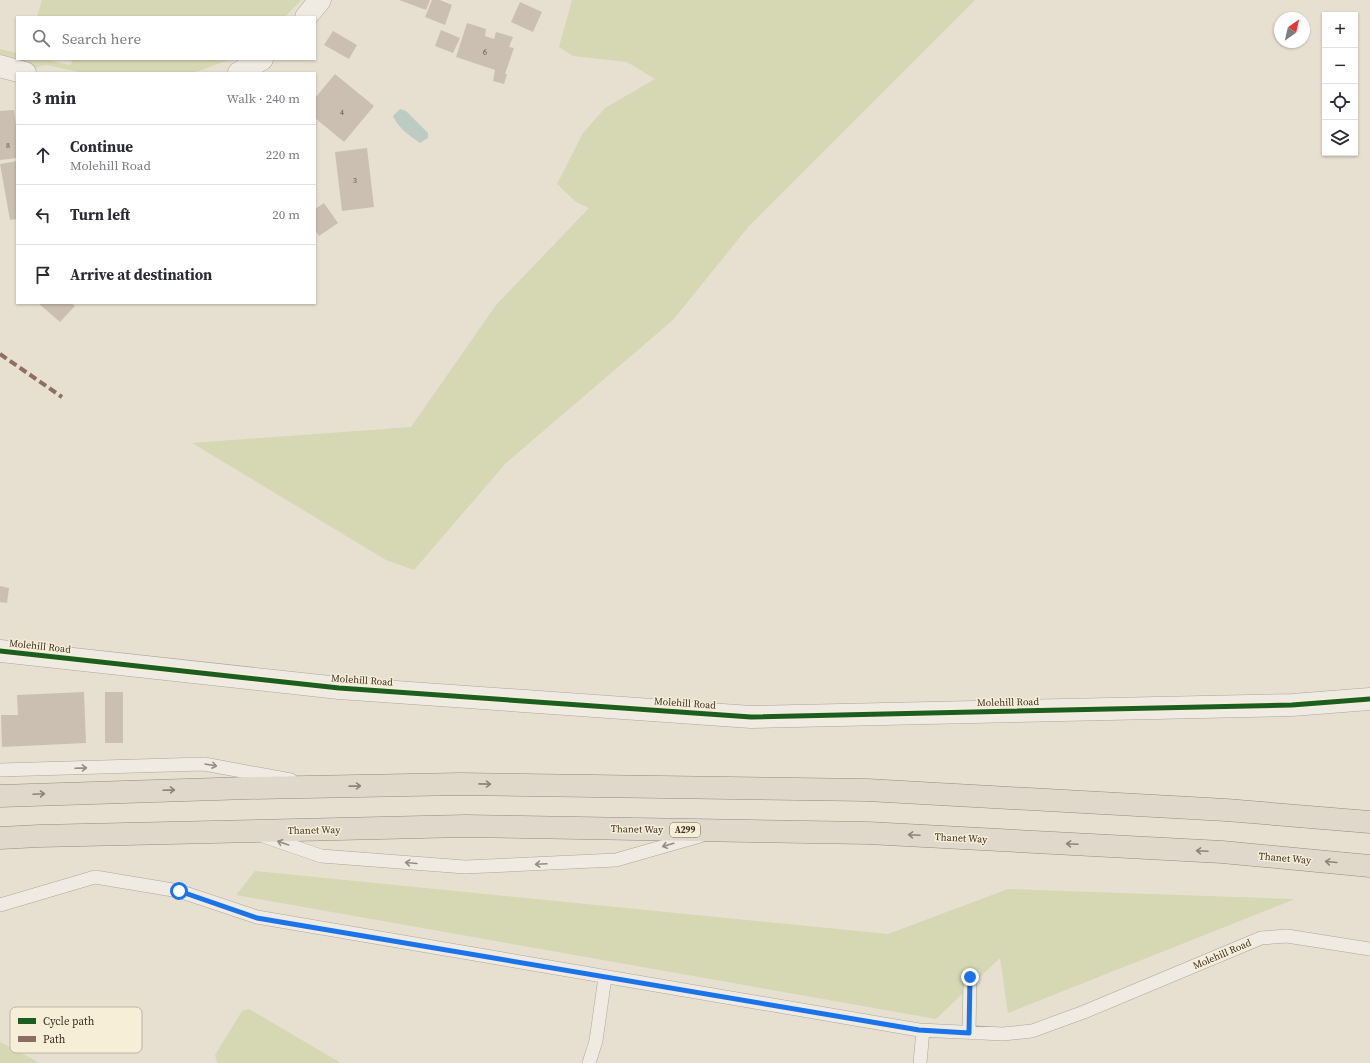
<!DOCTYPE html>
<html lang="en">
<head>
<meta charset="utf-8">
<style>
	:root { --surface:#fff; --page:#f2f2f3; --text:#2b2b33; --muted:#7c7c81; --line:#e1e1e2 }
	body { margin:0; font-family:"Source Serif 4",serif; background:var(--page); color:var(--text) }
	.controls { position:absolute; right:12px; top:12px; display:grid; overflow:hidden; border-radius:0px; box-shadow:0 1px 3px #0004 }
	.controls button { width:36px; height:36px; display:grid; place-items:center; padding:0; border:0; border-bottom:1px solid var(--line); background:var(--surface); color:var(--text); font:20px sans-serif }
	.compass { position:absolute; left:1274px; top:12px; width:36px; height:36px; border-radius:50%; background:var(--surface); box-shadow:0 1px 3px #0004; rotate:34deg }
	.stop { position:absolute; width:12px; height:12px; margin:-9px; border:3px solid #1a73e8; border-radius:50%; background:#fff }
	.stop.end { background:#1a73e8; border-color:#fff; box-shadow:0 1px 4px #0008 }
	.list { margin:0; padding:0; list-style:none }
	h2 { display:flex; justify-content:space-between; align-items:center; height:52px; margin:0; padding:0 16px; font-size:17px }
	h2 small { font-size:13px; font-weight:400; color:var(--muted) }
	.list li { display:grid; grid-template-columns:26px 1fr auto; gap:12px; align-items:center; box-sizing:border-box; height:60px; padding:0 16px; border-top:1px solid var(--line) }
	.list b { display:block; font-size:15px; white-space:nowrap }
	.list p { margin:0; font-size:13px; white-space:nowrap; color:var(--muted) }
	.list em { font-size:13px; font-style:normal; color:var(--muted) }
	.icon { flex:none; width:22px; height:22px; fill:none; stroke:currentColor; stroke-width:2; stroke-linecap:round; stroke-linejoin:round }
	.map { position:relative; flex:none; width:1370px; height:1063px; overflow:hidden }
	.search { position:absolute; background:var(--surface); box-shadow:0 1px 3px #0004; left:16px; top:16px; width:300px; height:44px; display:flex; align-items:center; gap:10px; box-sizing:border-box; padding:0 14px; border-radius:0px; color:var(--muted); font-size:15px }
	.panel { position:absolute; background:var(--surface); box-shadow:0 1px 3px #0004; left:16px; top:72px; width:300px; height:232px; border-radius:0px }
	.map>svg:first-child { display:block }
</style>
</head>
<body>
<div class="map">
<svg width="1370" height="1063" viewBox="0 0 1370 1063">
	<rect width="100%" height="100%" fill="#e7e0d1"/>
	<!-- green -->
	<path fill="#d6d7b3" d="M42 0H301L285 17H37Z
		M572 0H975L749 226 673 320 506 463 414 570 386 560 192 443 411 427 496 305 589 208 576 202 557 184 583 133 605 108 655 79 627 62 573 56 559 47Z
		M0 49 17 53V59H44L69 65 72 63 71 59H231L202 70 191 73H83L47 65 40 66 31 71 21 67 16 58 0 54Z
		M255 871 888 934 1008 889 1295 899 1008 1013 1000 958 936 1019 236 895Z
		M249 1009 341 1063H217L215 1055 242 1011Z
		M0 1042 40 1063H0Z"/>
	<!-- water -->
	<path fill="#bcccc2" d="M400 109 406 111 428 133V138L420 143C410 136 398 128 393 116Z"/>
	<!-- building -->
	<path fill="#cbbfb2" d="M399 0H430L426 10Z
		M432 0H440L452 5 445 25 425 17Z
		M520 2 542 12 533 32 511 22Z
		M467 23 486 29 485 36 494 39 496 32 513 37 509 47 514 48 505 74H507L504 84 493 81 495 70 456 57Z
		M441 30 460 38 453 53 435 46Z
		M333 31 357 45 349 59 324 45Z
		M335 74 374 106 344 142 315 118V98Z
		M14 110 17 133V158L0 160V111Z
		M367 148 374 207 342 211 335 152Z
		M17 161V219L10 220 0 164Z
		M324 203 338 223 319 236 315 230V209Z
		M38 303H71L75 306 60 322Z
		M0 586 9 588 7 603 0 602Z
		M84 692 86 743 2 747 1 715H18L17 695Z
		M105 692H123V743H105Z"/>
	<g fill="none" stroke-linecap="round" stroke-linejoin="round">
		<!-- service casing -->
		<g stroke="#ada599" stroke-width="14">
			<path id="service" d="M0 770 204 764 291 780
				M263 836 321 856 465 867 616 860 700 836
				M0 905 95 877 179 891 257 917 919 1030 1003 1034 1032 1031 1084 1012 1261 938 1287 936 1370 949
				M969 1033 970 977
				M589 1063 596 1041 605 977
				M920 1063 923 1030"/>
		</g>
		<!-- minor casing -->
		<g stroke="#ada599" stroke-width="23">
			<path id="minor" d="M306 17 320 0
				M0 66 25 73
				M239 73 262 59
				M0 651 339 688 751 717 1292 705 1370 699"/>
		</g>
		<!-- trunk casing -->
		<g stroke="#928b80" stroke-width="23">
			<path id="trunk" d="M0 796 248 788 461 784 867 790 1226 810 1370 822
				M0 838 39 836 465 826 868 833 1222 852 1370 866"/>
		</g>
		<!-- service -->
		<use href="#service" stroke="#efebe3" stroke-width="13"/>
		<!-- minor -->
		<use href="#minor" stroke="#efebe3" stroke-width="22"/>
		<!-- trunk -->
		<use href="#trunk" stroke="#e0d9cb" stroke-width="22"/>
		<!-- quiet -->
		<path stroke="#8d6e63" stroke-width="4" stroke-dasharray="8 4" stroke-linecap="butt" d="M0 354 62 397"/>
		<!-- cycleway casing -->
		<g stroke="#f7eed8" stroke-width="8">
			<path id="cycleway" d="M0 651 339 688 751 717 1292 705 1370 699"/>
		</g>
		<!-- cycleway -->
		<use href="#cycleway" stroke="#1b5e20" stroke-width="5"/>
	</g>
	<!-- one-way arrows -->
	<defs><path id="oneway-shaft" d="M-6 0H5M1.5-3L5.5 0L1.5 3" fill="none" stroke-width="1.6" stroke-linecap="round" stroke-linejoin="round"/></defs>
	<g stroke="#968c82">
		<use href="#oneway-shaft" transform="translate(211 765) rotate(10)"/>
		<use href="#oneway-shaft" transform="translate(81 768) rotate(-2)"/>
		<use href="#oneway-shaft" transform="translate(283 843) rotate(-161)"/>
		<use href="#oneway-shaft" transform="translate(668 845) rotate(164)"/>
		<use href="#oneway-shaft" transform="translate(411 863) rotate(-175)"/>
		<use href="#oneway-shaft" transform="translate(541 864) rotate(177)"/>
	</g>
	<g stroke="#8e8476">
		<use href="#oneway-shaft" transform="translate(485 784) rotate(1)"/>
		<use href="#oneway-shaft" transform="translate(355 786) rotate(-1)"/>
		<use href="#oneway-shaft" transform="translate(169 790) rotate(-2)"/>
		<use href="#oneway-shaft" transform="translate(39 794) rotate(-3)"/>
		<use href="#oneway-shaft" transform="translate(914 835) rotate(-177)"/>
		<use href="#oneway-shaft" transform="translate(1072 844) rotate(-177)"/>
		<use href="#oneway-shaft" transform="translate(1202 851) rotate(-177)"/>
		<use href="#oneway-shaft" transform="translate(1331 862) rotate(-175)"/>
	</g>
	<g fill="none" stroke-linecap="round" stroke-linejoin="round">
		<!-- route -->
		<path stroke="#1a73e8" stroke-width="5" d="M179 891 257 918 919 1030 969 1033 970 977"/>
	</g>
	<g text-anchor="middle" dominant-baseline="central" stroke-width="3" stroke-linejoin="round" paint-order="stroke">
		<!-- number labels -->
		<g font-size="8" fill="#605244">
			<text x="485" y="52">6</text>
			<text x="342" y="112">4</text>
			<text x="8" y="145">8</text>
			<text x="355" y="180">3</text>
		</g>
		<!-- shield labels -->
		<rect fill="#f7eed8" stroke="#756857" stroke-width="1" x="670" y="823" width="30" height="14" rx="3"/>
		<g font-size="9" font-weight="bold" fill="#3d2e20">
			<text x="685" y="830">A299</text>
		</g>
		<!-- street labels -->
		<g font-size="10" fill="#3d2e20" stroke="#f7eed8">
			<text transform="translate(40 646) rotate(6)">Molehill Road</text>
			<text transform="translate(362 680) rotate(4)">Molehill Road</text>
			<text transform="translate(1008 702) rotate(-1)">Molehill Road</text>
			<text transform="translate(685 703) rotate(4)">Molehill Road</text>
			<text transform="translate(637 829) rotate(1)">Thanet Way</text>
			<text transform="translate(314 830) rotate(-1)">Thanet Way</text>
			<text transform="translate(961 838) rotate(3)">Thanet Way</text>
			<text transform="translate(1285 858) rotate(5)">Thanet Way</text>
			<text transform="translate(1222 954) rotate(-23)">Molehill Road</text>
		</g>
	</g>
	<!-- legend -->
	<rect x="10" y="1007" width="132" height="46" rx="6" fill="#f7eed8" stroke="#bfb4a1" stroke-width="1"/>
	<rect x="18" y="1018" width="18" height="6" fill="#1b5e20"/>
	<rect x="18" y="1036" width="18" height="6" fill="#8d6e63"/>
	<g font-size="11" fill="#3d2e20">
		<text x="43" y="1025">Cycle path</text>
		<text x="43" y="1043">Path</text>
	</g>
</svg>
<div class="controls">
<button>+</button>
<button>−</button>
<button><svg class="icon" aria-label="locate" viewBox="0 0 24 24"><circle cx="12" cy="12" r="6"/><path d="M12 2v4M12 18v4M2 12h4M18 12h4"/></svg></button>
<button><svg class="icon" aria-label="layers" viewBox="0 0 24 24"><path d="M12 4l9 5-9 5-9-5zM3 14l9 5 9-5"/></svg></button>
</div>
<svg class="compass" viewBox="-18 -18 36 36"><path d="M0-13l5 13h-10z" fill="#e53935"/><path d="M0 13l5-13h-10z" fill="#7c7c81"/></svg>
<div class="stop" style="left:179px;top:891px"></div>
<div class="stop end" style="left:970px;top:977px"></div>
<div class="search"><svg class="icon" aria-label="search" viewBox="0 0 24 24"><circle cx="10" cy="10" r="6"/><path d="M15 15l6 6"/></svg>Search here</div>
<section class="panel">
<h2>3 min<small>Walk · 240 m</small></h2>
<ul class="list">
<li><svg class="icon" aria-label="ahead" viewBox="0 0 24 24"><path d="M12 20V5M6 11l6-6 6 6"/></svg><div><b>Continue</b><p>Molehill Road</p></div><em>220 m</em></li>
<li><svg class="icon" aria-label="left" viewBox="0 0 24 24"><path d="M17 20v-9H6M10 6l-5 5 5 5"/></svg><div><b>Turn left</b></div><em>20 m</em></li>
<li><svg class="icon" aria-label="arrive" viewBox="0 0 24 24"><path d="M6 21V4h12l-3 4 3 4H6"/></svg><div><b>Arrive at destination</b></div></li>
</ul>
</section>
</div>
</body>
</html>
